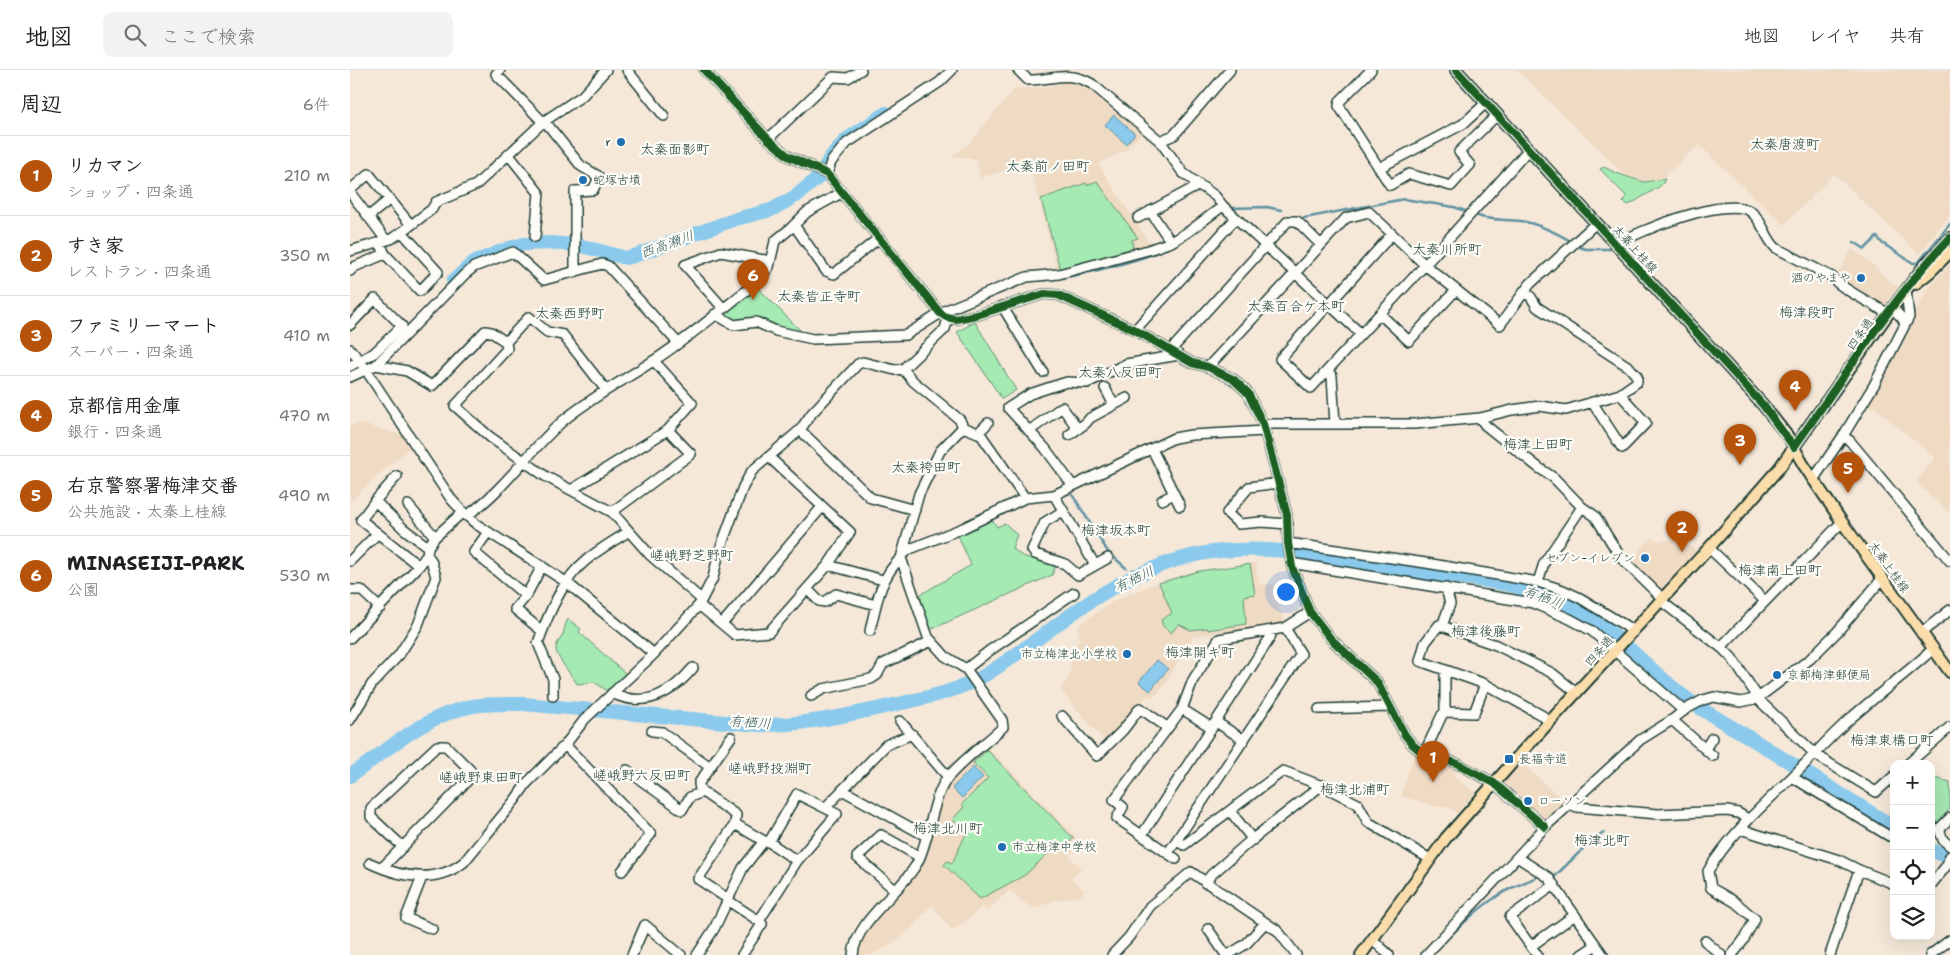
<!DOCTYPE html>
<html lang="ja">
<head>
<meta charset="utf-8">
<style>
	:root { --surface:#fff; --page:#f2f2f2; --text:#202124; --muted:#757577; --line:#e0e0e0; --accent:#b45309 }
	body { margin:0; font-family:"Shantell Sans","Klee One",sans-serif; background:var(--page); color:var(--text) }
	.controls { position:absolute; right:15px; bottom:15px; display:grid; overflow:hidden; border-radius:10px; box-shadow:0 5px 20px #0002 }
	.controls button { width:45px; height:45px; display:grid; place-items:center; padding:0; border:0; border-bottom:1px solid var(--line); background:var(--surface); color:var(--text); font:25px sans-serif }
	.you { position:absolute; left:935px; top:521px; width:18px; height:18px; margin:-12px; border:4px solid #fff; border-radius:50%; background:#1a73e8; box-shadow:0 0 0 8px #1a73e833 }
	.badge { display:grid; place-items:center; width:32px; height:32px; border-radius:50%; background:var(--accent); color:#fff; font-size:16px; font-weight:700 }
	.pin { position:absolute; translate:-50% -41px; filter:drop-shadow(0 1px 2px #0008) }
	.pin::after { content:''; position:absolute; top:26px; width:18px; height:15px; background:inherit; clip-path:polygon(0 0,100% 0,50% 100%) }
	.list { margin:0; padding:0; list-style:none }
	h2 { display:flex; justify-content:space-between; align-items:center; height:65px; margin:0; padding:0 20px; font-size:21px }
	h2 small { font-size:16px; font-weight:400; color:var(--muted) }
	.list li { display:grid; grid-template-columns:32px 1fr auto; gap:15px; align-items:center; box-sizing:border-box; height:80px; padding:0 20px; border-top:1px solid var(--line) }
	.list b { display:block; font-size:19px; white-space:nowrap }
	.list p { margin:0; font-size:16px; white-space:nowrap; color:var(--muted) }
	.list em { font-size:16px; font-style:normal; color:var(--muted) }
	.icon { flex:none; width:28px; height:28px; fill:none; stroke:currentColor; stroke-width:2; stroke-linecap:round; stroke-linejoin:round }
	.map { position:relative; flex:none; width:1600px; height:885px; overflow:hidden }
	header { display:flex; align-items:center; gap:30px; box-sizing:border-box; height:70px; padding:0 25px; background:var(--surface); border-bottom:1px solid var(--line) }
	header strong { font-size:24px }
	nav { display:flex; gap:28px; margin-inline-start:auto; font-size:18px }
	.search { width:350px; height:45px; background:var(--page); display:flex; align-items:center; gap:12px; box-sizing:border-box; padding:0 18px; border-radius:10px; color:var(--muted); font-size:19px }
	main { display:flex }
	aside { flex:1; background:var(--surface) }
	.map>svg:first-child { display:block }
</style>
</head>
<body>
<header>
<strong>地図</strong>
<div class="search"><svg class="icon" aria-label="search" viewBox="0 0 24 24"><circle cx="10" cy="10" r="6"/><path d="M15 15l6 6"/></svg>ここで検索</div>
<nav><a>地図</a><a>レイヤ</a><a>共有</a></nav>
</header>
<main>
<aside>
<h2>周辺<small>6件</small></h2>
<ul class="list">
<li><span class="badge">1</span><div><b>リカマン</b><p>ショップ · 四条通</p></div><em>210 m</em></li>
<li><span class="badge">2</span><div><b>すき家</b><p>レストラン · 四条通</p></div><em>350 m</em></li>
<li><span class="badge">3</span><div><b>ファミリーマート</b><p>スーパー · 四条通</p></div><em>410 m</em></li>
<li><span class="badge">4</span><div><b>京都信用金庫</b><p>銀行 · 四条通</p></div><em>470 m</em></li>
<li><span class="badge">5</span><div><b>右京警察署梅津交番</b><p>公共施設 · 太秦上桂線</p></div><em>490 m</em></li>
<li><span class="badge">6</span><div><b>MINASEIJI-PARK</b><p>公園</p></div><em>530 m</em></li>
</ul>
</aside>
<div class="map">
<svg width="1600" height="885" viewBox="0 0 1600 885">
	<rect width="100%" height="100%" fill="#f5e8d9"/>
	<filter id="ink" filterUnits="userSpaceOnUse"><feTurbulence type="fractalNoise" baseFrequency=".02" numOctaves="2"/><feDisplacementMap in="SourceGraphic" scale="10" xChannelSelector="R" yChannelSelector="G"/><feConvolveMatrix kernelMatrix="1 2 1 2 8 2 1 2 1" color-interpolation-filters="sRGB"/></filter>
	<g filter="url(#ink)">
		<!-- built -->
		<path fill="#efdac4" d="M1167 0H1600V145L1569 184 1484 104 1434 155 1349 75 1312 108 1295 111 1274 104Z
			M718 9 727 11 740 20 791 64 776 80 748 94 802 177 707 201 679 93 630 108 626 89 601 86 615 77 624 68 664 19 695 18Z
			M1502 179 1520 192 1538 210 1549 217 1532 238 1485 207Z
			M1600 194V444L1566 412 1585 388 1523 336H1517L1578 218Z
			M8 353 56 366 62 375 0 431V356Z
			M1301 468 1308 471 1327 469 1332 470 1347 481 1310 520 1279 492Z
			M906 493 909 515 924 514 926 527 936 554 847 566 842 568 833 580 825 597 809 623 802 628 798 625 756 673 710 620 719 607 723 581 729 568 728 556 763 531 811 511 849 501Z
			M637 677 731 772 719 786 731 798 721 809 734 820 733 823 730 826 703 831 682 839 660 820 637 841 633 837 602 861 582 835 558 861 542 874 521 885H507L511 870 518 859 567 805 573 794 575 782 596 718 603 709Z
			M1066 683 1108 697 1103 707 1126 722 1107 743 1097 736 1087 737 1051 726 1059 699Z
			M1172 693 1214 731 1194 751 1150 715Z"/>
		<!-- green -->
		<path fill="#a5e9b3" stroke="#629374" d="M1254 97 1266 103 1294 112 1315 109 1313 113 1309 117 1279 135 1273 132 1275 130 1276 126 1250 99Z
			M747 111 788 168 782 170 783 178 710 199 691 129 736 113 737 115Z
			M406 216 457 267 390 253 367 244Z
			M625 252 666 320 652 329 607 262Z
			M642 449 647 457 655 453 667 465 662 478 672 486 706 495 702 505 580 560 568 526 621 495 608 466Z
			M900 494 905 524 894 526 896 554 858 560V558L840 560 829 554 821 563 813 556 811 550 822 543 809 513 849 501Z
			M218 549 231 559 229 562 277 605 259 622 244 612 227 614C222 606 205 585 206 579 206 573 211 569 213 564 215 558 215 554 218 549Z
			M637 680 723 768 713 781 707 775 675 805 630 829 594 795 597 791 602 793 618 760 602 750 614 737 612 734 638 708 623 693Z
			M1581 707 1600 712V739L1581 759Z"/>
		<!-- water -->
		<path fill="#8bcaec" stroke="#6092a2" d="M764 45 785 64 776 74 755 55Z
			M807 590 818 599 800 621 789 612Z
			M623 697 633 707 612 728 602 718Z"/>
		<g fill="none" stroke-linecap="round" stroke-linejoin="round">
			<!-- stream -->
			<path stroke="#6092a2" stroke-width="2.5" d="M881 138 917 137 931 140
				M1128 146C1142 151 1156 149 1171 151 1188 154 1207 163 1222 172
				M949 149 1054 129 1104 137 1115 141
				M1504 172 1515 179 1527 167 1532 173 1563 193H1568L1600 154
				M1226 176 1236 179H1266
				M686 210C711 212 798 189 821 176
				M722 424 758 482 776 498
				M781 500 795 501
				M1091 875C1111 855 1130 836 1154 822 1166 815 1178 812 1190 805L1197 814 1243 769 1254 763"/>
			<!-- river -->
			<path stroke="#8bcaec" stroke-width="14" d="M103 211 124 192 159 178 174 174 200 173 228 175 276 188 281 187 386 149 421 140 446 126 469 107 480 88 497 69 536 43
				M0 301 27 288 41 275
				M0 706C39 679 75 645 123 636 139 633 156 634 173 634L409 655C455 655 495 646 539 636 574 628 610 622 640 602 686 573 726 536 775 511 805 496 837 484 871 481 931 474 1004 492 1064 501 1113 509 1166 511 1212 531 1262 554 1296 599 1340 631 1361 646 1383 657 1405 671 1451 699 1497 728 1544 757
				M1581 780 1600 788"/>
			<!-- minor casing -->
			<g stroke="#1f3d34" stroke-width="12">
				<path id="minor" d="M150 0 146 4 193 52 197 54 231 96 248 106 247 112 243 120 225 121V202
					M277 0 314 46
					M354 0 418 69 438 86 477 104 590 243 596 247 606 249 627 245 694 224 708 225 785 260 842 293 858 297 883 309 898 323 913 354 937 445 938 473 942 497 960 542 981 569 1027 612 1055 665 1063 675 1074 684 1106 693 1144 713 1195 757
					M668 0 678 10C704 10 719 0 742 14L810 71 833 103 865 126 873 136 1011 264
					M1021 0 990 31 989 36 1040 115 1059 104 1101 116 1120 95 1109 82 1146 46
					M418 69 483 7 498 8 511 0
					M810 71 824 65 880 0
					M159 85 189 123 185 167
					M1029 98 1113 54 1136 33
					M477 104 481 92 497 73 590 12 602 0
					M800 141 821 172
					M18 147 40 129
					M788 148 849 115
					M444 155 476 201 484 204 529 168
					M1042 164 930 289 961 318 1075 195 1179 79
					M36 170 2 125 0 120 19 104 61 155
					M30 173 35 184 70 221 88 202 52 162
					M1266 175C1289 160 1376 126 1400 141 1413 150 1415 168 1426 178L1482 207C1489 218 1524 234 1538 244
					M0 181 41 169 52 162 82 139 86 132 126 115 193 52 232 26 256 0
					M0 201 4 197 35 184
					M1556 220 1559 247 1524 315 1493 366 1500 371 1600 491
					M652 236 693 302
					M373 238 335 195 371 182 420 191
					M1542 238 1552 248 1555 254
					M365 244 384 255 406 252 426 261 463 269 556 265 594 241 677 207 709 204 798 180 821 172 838 162 873 136
					M1030 244 1059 271 1106 220
					M0 255 25 229 52 256 24 283 0 296
					M785 260 886 148
					M156 272 179 247 197 262 213 265 256 320
					M0 279 10 291 101 429 113 442 126 454 216 512 304 584
					M821 280 938 151H947L971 175
					M26 295 57 301 82 316 135 261 141 262 156 272 157 279 105 336 140 367 195 406 262 442 300 485 351 529
					M858 297 996 148 1019 142 1075 195 1150 255 1180 214 1246 153
					M978 300 982 306 985 354
					M0 307 26 295 114 205 124 197 163 182 194 210 252 194 258 196 328 273
					M755 318 764 335
					M1242 332 1272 378 1296 353 1270 324
					M1130 348 1135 355 1189 398 1204 408 1232 437 1245 446 1271 488 1313 529
					M913 354H1064L1130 348 1162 340 1190 336 1216 340 1270 324 1287 312V306L1279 297 1187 237 1181 227 1174 221
					M613 357 628 363 638 353
					M450 360 521 428 565 440
					M679 361 712 337 728 359
					M629 362 675 428
					M719 365 736 353 740 348 777 328
					M802 379 830 436
					M47 406 25 431 11 450 69 496
					M1463 410 1493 366
					M928 413 899 417 877 443 889 454 912 452 938 454
					M723 416 695 378 658 338 680 324 704 316 717 312 737 313 776 294 829 285
					M221 420 318 360 342 333 304 291
					M704 425 745 495
					M812 430 824 424
					M25 431 54 459 78 477
					M58 435 85 467
					M713 441 695 452 682 480 685 484 715 494 728 505 758 488
					M262 442 341 384 318 360
					M116 446C153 422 180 379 214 350 242 327 273 311 303 291 339 268 372 239 406 213L419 197 425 171 441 158 457 142 491 123
					M138 462 124 482 176 526
					M938 473 1076 493 1188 512 1213 520 1230 528 1276 556 1283 562
					M1359 478 1415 531
					M552 485 560 479 613 458 675 428 704 425 824 368 841 365 915 361
					M0 491 27 464
					M941 493 1183 533 1220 549 1242 561 1334 641
					M478 495 533 510
					M192 496 176 526 165 539 192 561
					M1188 512 1194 493 1232 437
					M457 519 469 531 475 532 486 524 526 535
					M0 520H11L30 538
					M1311 531 1373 579 1382 588 1411 632 1464 683 1472 689 1526 722 1544 706
					M349 535 385 565 419 562 478 495 500 462 419 387
					M372 554 472 437
					M1092 556 1100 534 1096 518
					M520 561C526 535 530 507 551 488L569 424 590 381 613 357 610 350 563 311 553 299
					M1571 563 1600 540
					M0 568 69 496 77 485 78 477 85 467 113 442
					M1371 577 1492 452
					M616 599 639 581 724 523
					M262 623C295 639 321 624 343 598
					M203 626V609L188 573C195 553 206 527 218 510 232 489 257 475 278 462
					M461 626 473 619 521 609 527 605 533 594 581 571
					M832 639 862 658
					M969 639 1040 637
					M1095 642 1124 643 1135 614
					M712 646 747 686 773 660 790 638 818 658
					M0 650 22 614 49 585 68 555 86 507 81 490 77 485
					M1322 650 1363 686
					M550 651 598 707
					M866 652 894 670
					M1200 653 1193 646 1135 614 1070 591 1075 573 1089 555 1092 556 1146 575 1202 603 1227 623
					M302 661 312 662 360 697
					M215 675 301 764 272 801
					M1355 679 1362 668
					M1074 684 1092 645 1095 642V601
					M1558 694 1600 657
					M277 700 332 740 340 727 353 722
					M1442 707 1539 766
					M492 720 576 766
					M1220 734 1227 737 1308 744 1377 741 1388 743 1398 749
					M475 738 536 675 562 664
					M880 741 903 770
					M1600 748 1591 757 1590 762 1593 770 1600 776
					M385 754 414 771
					M1390 759 1489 790 1509 800 1480 885
					M792 765 920 568 922 560
					M826 771 834 775 933 701 975 717 1008 734 1018 752 1080 789
					M818 783 951 584 935 558
					M1167 787 1198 807 1253 885
					M826 789 767 748 773 737 764 730 832 639 843 610 869 569 935 558 960 542
					M20 793C50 807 85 815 114 792L165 730 177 713 215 675 235 649 304 584 349 535 363 508 369 482 393 417 402 401 450 360 462 343 508 294 513 292 545 300 553 299 595 259 598 248
					M32 798 121 707 120 700 96 676H87L21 738V747L53 777
					M1509 800 1544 814
					M72 807 56 848 82 859
					M855 813 861 805 900 771 972 715
					M1581 815 1597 795 1600 786
					M545 820 507 787 531 765 570 787
					M378 829 348 809 385 754 386 745 350 720 349 713 381 667
					M377 830 409 851
					M858 859 876 885
					M1023 870 1039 885
					M1355 871 1371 885
					M1181 876 1225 845
					M282 885 295 855 331 885
					M347 885 364 859 393 798 414 771 419 772
					M392 885 412 854 409 851 447 791 487 744 447 724 419 772 447 791
					M503 885C506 850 549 824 566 795 580 772 581 727 599 706 615 688 636 673 653 657L652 650 616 599 595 586 578 567 551 488
					M762 885 779 867 800 836 841 802 928 861 946 885
					M878 885 896 874 915 853
					M1076 885 1195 757 1290 670 1322 650 1336 639 1353 630 1364 627 1391 632 1408 628 1460 589 1487 562 1532 509
					M1187 885 1160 847 1204 815
					M1231 885 1246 875
					M1382 885 1393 871 1405 849 1385 832 1361 818 1358 801C1379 766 1410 738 1439 710 1460 690 1479 667 1501 648 1528 624 1557 603 1583 579
					M1580 885 1600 870"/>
			</g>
			<!-- major casing -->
			<g stroke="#1f3d34" stroke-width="14">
				<path id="major" d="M1106 0 1413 335 1439 368 1453 394 1492 452 1600 602
					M1565 214 1580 202 1600 182
					M1011 885 1096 768 1170 684 1359 478 1430 397 1538 244 1572 199 1600 168"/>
			</g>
			<!-- minor -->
			<use href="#minor" stroke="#fdfcf7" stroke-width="9"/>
			<!-- major -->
			<use href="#major" stroke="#faddab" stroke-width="10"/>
			<!-- cycleway casing -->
			<g stroke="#fdfcf7" stroke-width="11">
				<path id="cycleway" d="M354 0 418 69 438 86 477 104 590 243 596 247 606 249 627 245 694 224 708 225 785 260 842 293 858 297 883 309 898 323 913 354 937 445 938 473 942 497 960 542 981 569 1027 612 1055 665 1063 675 1074 684 1106 693 1144 713 1195 757
					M1106 0 1413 335 1444 377C1495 307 1540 230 1600 168"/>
			</g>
			<!-- cycleway -->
			<use href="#cycleway" stroke="#1b5e20" stroke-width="8"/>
		</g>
	</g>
	<!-- markers -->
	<g fill="#1f6fb2" stroke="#fdfcf7" stroke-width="2">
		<circle cx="271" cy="72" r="5"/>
		<circle cx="233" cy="110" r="5"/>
		<circle cx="1511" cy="208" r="5"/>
		<circle cx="1295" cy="488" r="5"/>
		<circle cx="777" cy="584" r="5"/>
		<circle cx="1427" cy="605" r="5"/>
		<rect x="1154" y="684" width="10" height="10" rx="2.5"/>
		<circle cx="1178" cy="731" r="5"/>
		<circle cx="652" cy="777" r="5"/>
	</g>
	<g text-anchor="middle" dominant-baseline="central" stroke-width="4.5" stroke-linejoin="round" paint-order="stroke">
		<!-- poi labels -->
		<g font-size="12" fill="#1f3d34" stroke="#fdfcf7" text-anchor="start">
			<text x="261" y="72" text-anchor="end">r</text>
			<text x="243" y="110">蛇塚古墳</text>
			<text x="1501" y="208" text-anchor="end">酒のやまや</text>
			<text x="1285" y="488" text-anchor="end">セブン-イレブン</text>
			<text x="767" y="584" text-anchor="end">市立梅津北小学校</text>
			<text x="1437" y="605">京都梅津郵便局</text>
			<text x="1169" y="689">長福寺道</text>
			<text x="1188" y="731">ローソン</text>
			<text x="662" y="777">市立梅津中学校</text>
		</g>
		<!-- street labels -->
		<g font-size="12" fill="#1f3d34" stroke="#fdfcf7">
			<text transform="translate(1285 179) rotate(48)">太秦上桂線</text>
			<text transform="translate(1510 264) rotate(-54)">四条通</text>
			<text transform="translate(1539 497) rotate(54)">太秦上桂線</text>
			<text transform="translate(1249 581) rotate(-48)">四条通</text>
		</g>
		<!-- neighbourhood labels -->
		<g font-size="14" fill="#1f3d34" stroke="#fdfcf7">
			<text x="1435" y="74">太秦唐渡町</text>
			<text x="325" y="79">太秦面影町</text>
			<text x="698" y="96">太秦前ノ田町</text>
			<text x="1097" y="179">太秦川所町</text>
			<text x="469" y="226">太秦皆正寺町</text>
			<text x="946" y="236">太秦百合ケ本町</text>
			<text x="1457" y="242">梅津段町</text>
			<text x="220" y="243">太秦西野町</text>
			<text x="770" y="302">太秦八反田町</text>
			<text x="1188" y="374">梅津上田町</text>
			<text x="576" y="397">太秦袴田町</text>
			<text x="766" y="460">梅津坂本町</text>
			<text x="342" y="485">嵯峨野芝野町</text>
			<text x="1430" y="500">梅津南上田町</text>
			<text x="1136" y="561">梅津後藤町</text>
			<text x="850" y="582">梅津開キ町</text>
			<text x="1542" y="670">梅津東構口町</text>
			<text x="420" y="698">嵯峨野投淵町</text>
			<text x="292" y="705">嵯峨野六反田町</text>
			<text x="131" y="707">嵯峨野東田町</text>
			<text x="1005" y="719">梅津北浦町</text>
			<text x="598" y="758">梅津北川町</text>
			<text x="1252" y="770">梅津北町</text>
		</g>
		<!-- water labels -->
		<g font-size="14" font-style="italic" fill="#3a6062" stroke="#fdfcf7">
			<text transform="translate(317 174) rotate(-20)">西高瀬川</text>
			<text transform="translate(784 509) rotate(-26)">有栖川</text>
			<text transform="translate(1194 527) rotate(20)">有栖川</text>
			<text transform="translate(400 652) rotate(4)">有栖川</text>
		</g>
	</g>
</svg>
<div class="controls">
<button>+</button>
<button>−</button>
<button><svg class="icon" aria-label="locate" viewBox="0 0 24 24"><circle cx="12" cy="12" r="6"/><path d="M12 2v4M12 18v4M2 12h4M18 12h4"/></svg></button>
<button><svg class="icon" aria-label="layers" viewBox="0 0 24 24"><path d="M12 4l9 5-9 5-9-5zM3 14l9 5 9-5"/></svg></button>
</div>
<div class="you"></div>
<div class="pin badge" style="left:1083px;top:712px">1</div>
<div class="pin badge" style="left:1332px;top:482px">2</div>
<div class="pin badge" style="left:1390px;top:395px">3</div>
<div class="pin badge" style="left:1445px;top:341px">4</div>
<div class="pin badge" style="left:1498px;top:423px">5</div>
<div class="pin badge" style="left:403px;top:230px">6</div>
</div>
</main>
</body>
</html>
